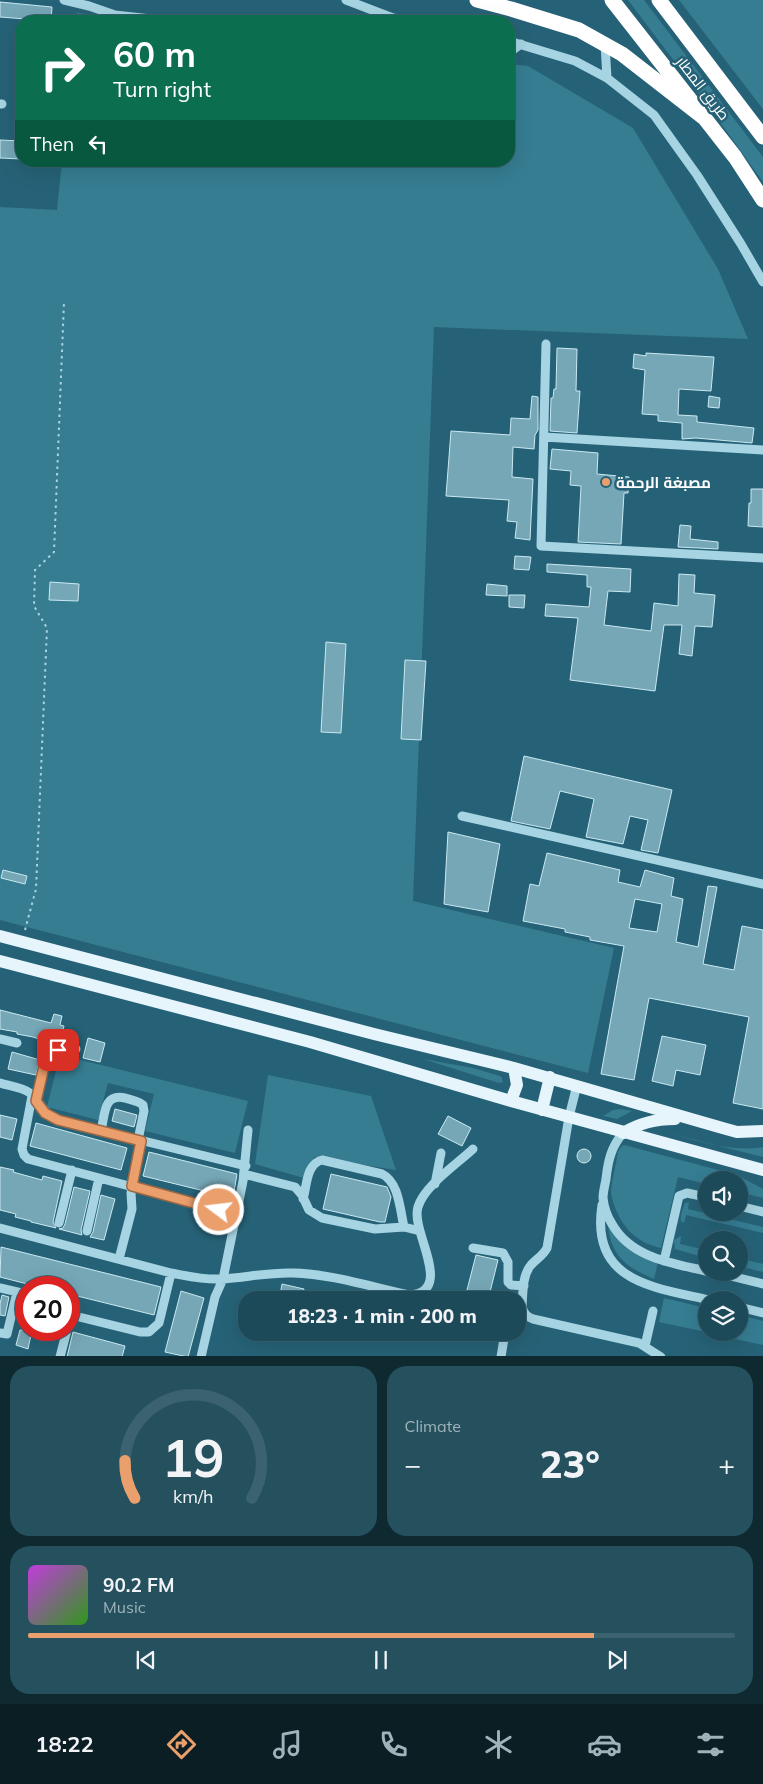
<!DOCTYPE html>
<meta charset="utf-8">
<style>
:root{--surface:#1c4a59;--page:#25515f;--text:#f1f3f6;--muted:#a0b3ba;--line:#3a626f;--accent:#eb9f6c}
body{margin:0;font-family:Mulish,Cairo,sans-serif;background:var(--page);color:var(--text);height:100vh;display:flex;flex-direction:column;font-size:19px;white-space:nowrap}
*{box-sizing:border-box;margin:0}
p{font-size:16px;color:var(--muted)}
.icon{flex:none;width:28px;height:28px;fill:none;stroke:currentColor;stroke-width:2;stroke-linecap:round;stroke-linejoin:round}
.map{position:relative;height:1356px;overflow:hidden}
.side{display:flex;flex-direction:column;gap:10px;padding:10px;background:#0f2931;flex:1}
.side>*{flex:none}
.guide{position:absolute;left:15px;top:15px;width:500px;height:152px;border-radius:20px;box-shadow:0 5px 20px #0002,0 0 0 1px var(--line);background:#0b6e4f;color:#fff;overflow:hidden}
.buttons{position:absolute;left:698px;top:1171px;display:grid;gap:10px}
.buttons a{display:grid;place-items:center;width:50px;height:50px;border-radius:50%;background:var(--surface);box-shadow:0 5px 20px #0002,0 0 0 1px var(--line);font-size:25px}
.speed{position:absolute;left:15px;top:1276px;display:flex;gap:10px;font-size:25px;font-weight:700;text-align:center}
.speed>*{display:grid;place-content:center;width:65px;height:65px;border-radius:50%;background:var(--surface);box-shadow:0 5px 20px #0002,0 0 0 1px var(--line);line-height:1}
.speed .limit{border:8px solid #d22;background:#fff;color:#111}
.pin{position:absolute;display:grid;place-items:center;width:42px;height:42px;color:#fff;margin:-21px;border-radius:10px;box-shadow:0 2px 8px #0006}
.me{position:absolute;width:55px;margin:-28px;rotate:285deg;stroke-linejoin:round;filter:drop-shadow(0 0 4px #0008)}
.turn{display:flex;align-items:center;gap:18px;height:105px;padding:0 15px;font-size:22px}
.turn .icon{width:65px;height:65px;stroke-width:2.5}
.turn b{display:block;font-size:35px;line-height:42px}
.then{display:flex;align-items:center;height:48px;padding:0 15px;background:#0003;gap:10px;font-size:19px}
.big{font-size:38px;font-weight:800;line-height:1.1}
.side .widget{flex:1;display:flex;flex-direction:column;justify-content:center;gap:8px;min-width:0;padding:0 18px;border-radius:20px;background:var(--page)}
.side .dial{align-items:center;gap:0}
.dial svg{height:130px;overflow:visible;fill:none;stroke:var(--line);stroke-width:7;stroke-linecap:round;text-anchor:middle}
.dial text{fill:var(--text);stroke:none}
.song{display:flex;align-items:center;gap:15px}
.cover{width:60px;height:60px;border-radius:8px;background:linear-gradient(135deg,hsl(290 70% 55%),hsl(110 70% 35%))}
.played{height:5px;border-radius:2px;background:linear-gradient(90deg,var(--accent) 80%,var(--line) 80%)}
.keys{display:flex;justify-content:space-around;direction:ltr}
.heat{display:flex;justify-content:space-between;align-items:center;font-size:28px;direction:ltr}
.side .tiles{flex:1;display:grid;gap:10px;grid-template-columns:1fr 1fr}
.widget:last-child{grid-column:span 2}
.trip{position:absolute;left:238px;top:1291px;width:288px;height:50px;border-radius:20px;background:var(--surface);box-shadow:0 5px 20px #0002,0 0 0 1px var(--line);font-weight:800;line-height:50px;text-align:center}
.tab-bar{display:flex;height:80px;justify-content:space-around;align-items:center;background:#0b1e24;color:var(--muted)}
.tab-bar .icon{width:35px;height:35px}
.tab-bar .selected{color:var(--accent)}
.tab-bar b{font-size:22px;color:var(--text)}
.map>svg:first-child{display:block}
.green{fill:#367d92}
.building{fill:#76a7b6;stroke:#c9e9f2;fill-rule:evenodd}
.lines{fill:none;stroke-linecap:round;stroke-linejoin:round}
.path{stroke:#a7d4e2;stroke-width:2;stroke-dasharray:2.5 4;stroke-linecap:butt}
.minor{stroke:#a7d4e2;stroke-width:9}
.major{stroke:#e6f5fc;stroke-width:12}
.highway{stroke:#fff;stroke-width:15}
.route-casing{stroke:#996746;stroke-width:12}
.route{stroke:#eb9f6c;stroke-width:9}
.poi-dot{fill:#eb9f6c;stroke:#266277;stroke-width:2}
.labels{text-anchor:middle;dominant-baseline:central;stroke-width:5;stroke-linejoin:round;paint-order:stroke}
.street-label{font-size:15px;fill:#fff;stroke:#266277}
.poi-label{font-size:15px;font-weight:bold;fill:#fff;stroke:#266277;text-anchor:start}
</style>
<div class="map">
<svg width="763" height="1357" viewBox="0 0 763 1357">
<rect width="100%" height="100%" fill="#266277"/>
<path class="green" d="M628,0H644L763,157V182L715,115Z
M679,0H763V109Z
M77,13L145,21H77Z
M509,64L528,66L633,128L718,269L748,339L434,327L413,901L614,948L588,1073L0,920V207L57,210L62,161H509Z
M60,1055L248,1101L235,1153L145,1131L154,1094L108,1083L98,1120L47,1107Z
M423,1059L473,1068L500,1076L502,1078L503,1082L499,1083Z
M268,1075L371,1096L396,1170L314,1157L307,1179L255,1164Z
M620,1109L632,1111L617,1119L603,1116L613,1110Z
M660,1131C693,1139 730,1153 763,1147V1157Z
M624,1145L737,1175L763,1189V1198L739,1192V1180H706V1184L678,1177L661,1248C639,1243 625,1231 616,1210C614,1204 611,1197 611,1191C612,1178 616,1165 618,1152L621,1147Z
M689,1202L688,1209L763,1227V1233L686,1215L684,1223L681,1221C680,1215 683,1208 685,1203Z
M608,1226C623,1246 634,1253 658,1262L654,1279C627,1267 612,1258 608,1226Z
M681,1236L680,1244L706,1250V1258L675,1249L674,1240Z
M739,1258L763,1264V1272L739,1266Z
M664,1298L706,1308V1332L659,1322Z
M739,1315L763,1321V1345L707,1333L739,1332Z"/>
<path class="building" d="M0,2L52,7L51,21L0,17Z
M0,140L21,141V159L0,158Z
M557,348L577,349L576,391H580L577,433L550,431L551,398H553L554,389H556Z
M646,353L714,357L711,391L679,389L678,415L697,416V422L754,428L752,443L696,438L682,439V423L658,421V415L642,414L645,370L633,368L634,354L646,356Z
M532,396L538,397V430L535,435L534,449L513,447L512,477L533,479L530,540L515,538L517,522L507,521L509,500L446,496L451,431L510,435L511,418L530,419Z
M709,396L720,398L719,408L708,407Z
M552,449L598,453L597,474L629,477L628,493H624L621,544L578,542L581,486L570,485L571,471L550,469Z
M751,489H763V527L748,526L749,503H751Z
M680,525L691,526L690,539L718,542V549L678,547Z
M515,556L531,557L529,570L514,569Z
M547,564L631,569L630,592L608,591L604,625L651,631L654,603L678,606L679,574L695,575L694,593L715,595L712,627L695,626L692,656L679,654L682,625H664L655,691L570,680L578,618L545,616L546,604L589,607L591,587H587V575L547,572Z
M50,582L79,584L78,601L49,600Z
M487,584L507,586V596L486,595Z
M509,595H525L524,608L509,607Z
M326,642L346,644L341,733L321,732Z
M405,660L426,661L421,740L401,739Z
M524,756L672,790L658,853L641,850L648,820L630,816L623,844L586,837L594,799L560,791L550,829L511,821Z
M448,832L500,844L488,912L444,904Z
M547,853L620,870L618,882L640,887L645,870L674,878L671,896L683,899L676,942L698,947L708,886L717,887L703,964L734,970L742,926L763,930V1109L733,1103L749,1017L649,998L634,1080L601,1074L624,946L590,940V937L565,932V929L523,921L530,884L539,886ZM635,899L662,904L657,932L629,928Z
M3,870L27,876L25,884L1,878Z
M0,1010L51,1023L54,1014L62,1016L60,1025L64,1026L60,1043L54,1044L33,1037L17,1034V1032L0,1029Z
M662,1036L706,1045L700,1075L676,1070L673,1086L652,1081Z
M88,1038L105,1043L100,1062L83,1058Z
M12,1052L40,1060L36,1075L8,1069Z
M115,1109L137,1115L134,1127L112,1121Z
M0,1115L17,1119L12,1140L0,1137Z
M448,1116L471,1128L462,1146L438,1134Z
M36,1123L127,1148L121,1170L30,1146Z
M577 1156a7 7 0 1 1 14 0a7 7 0 1 1-14 0Z
M149,1152L237,1174L233,1198L143,1176Z
M0,1167L14,1170L13,1172L42,1180L43,1176L62,1181L53,1222L56,1228L31,1222V1221L15,1217L16,1214L0,1210Z
M331,1174L387,1187L391,1197L385,1222H380L323,1209Z
M74,1187L90,1191L81,1230L82,1235L59,1229L63,1228L65,1224Z
M101,1195L115,1199L104,1240L90,1237L93,1232Z
M1,1247L161,1287L154,1315L69,1294V1288H43L0,1277Z
M476,1255L498,1260L489,1296L467,1290Z
M282,1284L304,1289L301,1299L280,1295Z
M181,1291L204,1298L188,1357L165,1352Z
M2,1295L9,1297L5,1316L0,1315V1304Z
M22,1299L26,1300V1322L17,1320Z
M20,1330H32L28,1349L16,1345Z
M73,1332L125,1346L122,1357H67Z"/>
<g class="lines">
<path class="path" d="M25,930L36,889L47,628L34,606L35,570L54,552L64,302"/>
<path class="minor" d="M64,0L89,6L115,15L169,21
M346,0L393,18L412,21
M509,41L575,61L607,78L654,115L697,175L741,244L763,282
M605,44L607,78
M509,53L521,44
M0,104H2
M546,344L541,546L763,558
M544,437L763,450
M462,816L763,884
M0,1039L17,1043
M0,1083C10,1086 22,1087 30,1093C42,1103 41,1112 58,1120L246,1166
M577,1085L569,1117L547,1248C543,1256 536,1259 531,1265C522,1275 523,1294 522,1307C524,1314 527,1317 533,1319L639,1343L661,1357
M32,1096L22,1149L24,1155L28,1159L219,1210
M36,1101L48,1055L58,1049H76
M101,1131C105,1115 103,1093 125,1098C131,1100 138,1101 143,1105L144,1111L138,1140
M623,1133C611,1147 608,1161 606,1179C605,1185 603,1192 603,1198C604,1208 607,1216 612,1224C631,1258 672,1263 706,1271
M244,1174L295,1187L302,1195L309,1210L322,1218L375,1229L404,1227L420,1231
M435,1184L441,1153
M303,1199C307,1186 306,1164 322,1160L382,1174C399,1182 400,1210 404,1227
M602,1205C590,1282 653,1287 709,1300
M739,1206L763,1212
M59,1223L72,1170
M0,1228L171,1273C188,1276 204,1280 220,1279C245,1278 268,1272 293,1273C332,1274 371,1287 409,1295C456,1292 410,1231 418,1207C424,1186 457,1164 473,1149
M87,1231L99,1178
M473,1248L503,1253L508,1262V1282L511,1285L524,1286
M119,1259L132,1209L131,1193L141,1141
M664,1261L679,1196L687,1193L706,1197
M714,1272L763,1284
M0,1288L26,1294
M69,1303L73,1304L69,1322
M739,1307L763,1313
M71,1315L140,1332H149L159,1323L171,1273
M0,1333L7,1334L17,1292
M645,1346L653,1311
M60,1357L67,1330
M201,1357L215,1297L223,1279L243,1181L248,1130
M501,1357L505,1332"/>
<path class="major" d="M0,936L374,1034L514,1068L726,1129L737,1132L763,1131
M0,961L310,1042L511,1101L763,1170
M511,1101L517,1085L514,1068
M542,1110L550,1077
M623,1133C640,1123 655,1119 675,1119"/>
<path class="highway" d="M477,0L511,9L579,30L622,54L703,117
M612,0L735,157L763,200
M659,0L763,137"/>
</g>
<g class="lines">
<g class="route-casing">
<path id="route" d="M58,1050L50,1052L46,1058L36,1101L45,1113L58,1120L141,1141L132,1186L219,1210"/>
</g>
<use href="#route" class="route"/>
</g>
<circle class="poi-dot" cx="606" cy="482" r="5"/>
<g class="labels">
<g class="street-label">
<text transform="translate(703 88) rotate(52)">طريق المطار</text>
</g>
<g class="poi-label">
<text x="616" y="482">مصبغة الرحمة</text>
</g>
</g>
</svg>
<div class="buttons">
<a><svg class="icon" aria-label="sound" viewBox="0 0 24 24"><path d="M4 9h4l5-4v14l-5-4H4zM17 9q2 3 0 6"/></svg></a>
<a><svg class="icon" aria-label="search" viewBox="0 0 24 24"><circle cx="10" cy="10" r="6"/><path d="M15 15l6 6"/></svg></a>
<a><svg class="icon" aria-label="layers" viewBox="0 0 24 24"><path d="M12 4l9 5-9 5-9-5zM3 14l9 5 9-5"/></svg></a>
</div>
<div class="speed"><div class="limit">20</div></div>
<div class="pin" style="left:58px;top:1050px;background:#d93025"><svg class="icon" aria-label="arrive" viewBox="0 0 24 24"><path d="M6 21V4h12l-3 4 3 4H6"/></svg></div>
<svg class="me" style="left:219px;top:1210px" viewBox="-20 -20 40 40"><circle r="17" fill="#eb9f6c" stroke="#fff" stroke-width="3"/><path d="M0-11L8 9 0 5-8 9z" fill="#fff"/></svg>
<div class="trip">18:23 · 1 min · 200 m</div>
<div class="guide">
<div class="turn"><svg class="icon" aria-label="right" viewBox="0 0 24 24"><path d="M7 20v-9h11M14 6l5 5-5 5"/></svg><div><b>60 m</b>Turn right</div></div>
<div class="then">Then<svg class="icon" aria-label="left" viewBox="0 0 24 24"><path d="M17 20v-9H6M10 6l-5 5 5 5"/></svg></div>
</div>
</div>
<section class="side">
<div class="tiles">
<div class="widget dial"><svg viewBox="0 0 100 80">
<path d="M14 69A42 42 0 1 1 86 69"/>
<path d="M14 69A42 42 0 0 1 8 46" stroke="#eb9f6c"/>
<text x="50" y="56" font-size="32" font-weight="700">19</text>
<text x="50" y="72" font-size="11">km/h</text>
</svg></div>
<div class="widget"><p>Climate</p>
<div class="heat"><a>−</a><b class="big">23°</b><a>+</a></div>
</div>
<div class="widget">
<div class="song"><i class="cover"></i><div><b>90.2 FM</b><p>Music</p></div></div>
<div class="played"></div>
<div class="keys"><svg class="icon" aria-label="previous" viewBox="0 0 24 24"><path d="M18 5L8 12l10 7zM5 5v14"/></svg><svg class="icon" aria-label="pause" viewBox="0 0 24 24"><path d="M8 5v14M16 5v14"/></svg><svg class="icon" aria-label="next" viewBox="0 0 24 24"><path d="M6 5l10 7-10 7zM19 5v14"/></svg></div>
</div>
</div>
</section>
<nav class="tab-bar">
<b>18:22</b>
<svg class="icon selected" aria-label="directions" viewBox="0 0 24 24"><path d="M12 3l9 9-9 9-9-9zM9 14v-3h6M13 9l2 2-2 2"/></svg>
<svg class="icon" aria-label="music" viewBox="0 0 24 24"><path d="M9 18V5l10-2v13"/><circle cx="6" cy="18" r="3"/><circle cx="16" cy="16" r="3"/></svg>
<svg class="icon" aria-label="phone" viewBox="0 0 24 24"><path d="M5 4h4l2 5-3 2q2 4 5 5l2-3 5 2v4C11 20 4 13 5 4z"/></svg>
<svg class="icon" aria-label="climate" viewBox="0 0 24 24"><path d="M12 3v18M4 7l16 10M4 17L20 7"/></svg>
<svg class="icon" aria-label="car" viewBox="0 0 24 24"><path d="M5 17H2v-5l4-1 3-4h7l3 4 3 1v5h-3M9 17h6M6 11h13"/><circle cx="7" cy="17" r="2"/><circle cx="17" cy="17" r="2"/></svg>
<svg class="icon" aria-label="filters" viewBox="0 0 24 24"><path d="M4 7h16M4 17h16"/><circle cx="9" cy="7" r="2"/><circle cx="15" cy="17" r="2"/></svg>
</nav>
